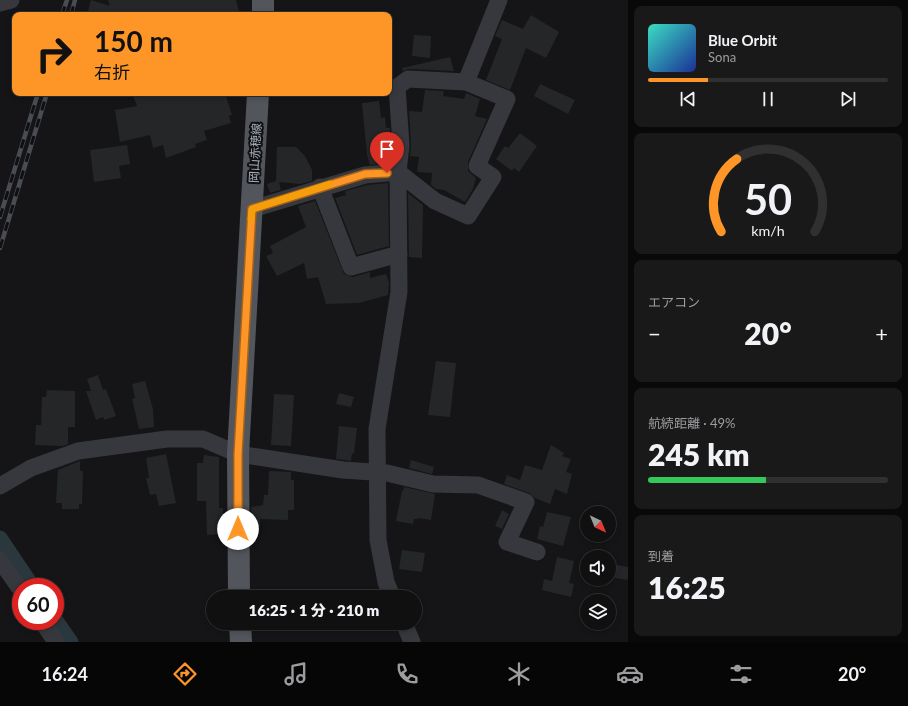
<!DOCTYPE html>
<html lang="ja">
<meta charset="utf-8">
<style>
:root{--surface:#101011;--page:#19191a;--text:#f1f3f6;--muted:#9c9d9f;--line:#303031;--accent:#fd9627}
body{margin:0;font-family:Lato,"Noto Sans JP",sans-serif;background:var(--page);color:var(--text);height:100vh;display:flex;flex-direction:column;font-size:15px;white-space:nowrap}
*{box-sizing:border-box;margin:0}
p{font-size:13px;color:var(--muted)}
.icon{flex:none;width:22px;height:22px;fill:none;stroke:currentColor;stroke-width:2;stroke-linecap:round;stroke-linejoin:round}
.map{position:relative;flex:1;overflow:hidden}
.drawer{display:flex;flex-direction:column;gap:6px;padding:6px;background:#090909;width:280px}
.drawer>*{flex:none}
.guide{position:absolute;left:12px;top:12px;width:380px;height:84px;border-radius:8px;box-shadow:0 2px 6px #0003,0 0 0 1px var(--line);background:#fd9627;color:#111;overflow:hidden}
.needle{width:26px;rotate:137deg}
.tools{position:absolute;left:580px;top:506px;display:grid;gap:8px}
.tools a{display:grid;place-items:center;width:36px;height:36px;border-radius:50%;background:var(--surface);box-shadow:0 2px 6px #0003,0 0 0 1px var(--line);font-size:20px}
.speed{position:absolute;left:12px;top:578px;display:flex;gap:8px;font-size:20px;font-weight:700;text-align:center}
.speed>*{display:grid;place-content:center;width:52px;height:52px;border-radius:50%;background:var(--surface);box-shadow:0 2px 6px #0003,0 0 0 1px var(--line);line-height:1}
.speed .limit{border:6px solid #d22;background:#fff;color:#111}
.pin{position:absolute;display:grid;place-items:center;width:34px;height:34px;color:#fff;margin:-41px -17px;border-radius:50% 50% 50% 0;rotate:-45deg;box-shadow:0 0 4px #0007}
.pin .icon{rotate:45deg}
.me{position:absolute;width:44px;margin:-22px;rotate:0deg;stroke-linejoin:round;filter:drop-shadow(0 0 3px #0008)}
.turn{display:flex;align-items:center;gap:14px;height:84px;padding:0 16px;font-size:18px}
.turn .icon{width:52px;height:52px;stroke-width:2.5}
.turn b{display:block;font-size:28px;line-height:34px}
.big{font-size:30px;font-weight:800;line-height:1.1}
.drawer .tile{flex:1;display:flex;flex-direction:column;justify-content:center;gap:6px;min-width:0;padding:0 14px;border-radius:8px;background:var(--page)}
.drawer .dial{align-items:center;gap:0}
.dial svg{height:104px;overflow:visible;fill:none;stroke:var(--line);stroke-width:7;stroke-linecap:round;text-anchor:middle}
.dial text{fill:var(--text);stroke:none}
.song{display:flex;align-items:center;gap:12px}
.cover{width:48px;height:48px;border-radius:6px;background:linear-gradient(135deg,hsl(170 70% 55%),hsl(230 70% 35%))}
.played{height:4px;border-radius:2px;background:linear-gradient(90deg,var(--accent) 25%,var(--line) 25%)}
.keys{display:flex;justify-content:space-around;direction:ltr}
.heat{display:flex;justify-content:space-between;align-items:center;font-size:22px;direction:ltr}
.charge{height:6px;border-radius:3px;background:linear-gradient(90deg,#34c759 49%,var(--line) 0)}
.trip{position:absolute;left:206px;top:590px;width:216px;height:40px;border-radius:20px;background:var(--surface);box-shadow:0 2px 6px #0003,0 0 0 1px var(--line);font-weight:800;line-height:40px;text-align:center}
.dock{display:flex;height:64px;justify-content:space-around;align-items:center;background:#060607;color:var(--muted)}
.dock .icon{width:28px;height:28px}
.dock .selected{color:var(--accent)}
.dock b{font-size:18px;color:var(--text)}
main{display:flex;flex:1;min-height:0}
.map>svg:first-child{display:block}
.lines{fill:none;stroke-linecap:round;stroke-linejoin:round}
.canal{stroke:#2a373c;stroke-width:15}
.building{fill:#252628}
.minor{stroke:#36383d;stroke-width:17}
.primary{stroke:#52555c;stroke-width:22}
.rail-casing{stroke:#494c52;stroke-width:4.5}
.rail{stroke:#101012;stroke-width:3;stroke-dasharray:9;stroke-linecap:butt}
.route-casing{stroke:#a46219;stroke-width:10}
.route{stroke:#fd9627;stroke-width:7}
.slow{stroke:#f59e0b;stroke-width:7}
.labels{text-anchor:middle;dominant-baseline:central;stroke-width:4;stroke-linejoin:round;paint-order:stroke}
.street-label{font-size:12px;fill:#a6aeb8;stroke:#101012}
</style>
<main>
<div class="map">
<svg width="628" height="642" viewBox="0 0 628 642">
<rect width="100%" height="100%" fill="#151517"/>
<g class="lines">
<path class="canal" d="M0,538L33,587
M55,619L71,642"/>
</g>
<path class="building" d="M91,0L110,6L108,0H236L240,15H87Z
M531,15L559,32L546,58L526,48L510,90L486,80L502,39L495,36L502,20L523,29Z
M414,35L431,36L430,58L412,56Z
M450,57L454,71L409,69L403,71L402,68Z
M540,84L575,100L568,114L534,96Z
M425,90L444,91L443,96L464,99L466,93L480,99L475,116L487,119L468,162V171L476,178L473,189L465,202L444,190L436,189L431,185L432,173L417,172L419,157L410,156L411,144L409,111L422,112Z
M132,93H225L232,115L229,116L231,123L204,131L207,140L195,144L196,147L166,158L163,145L153,148L150,135L120,142L115,110L137,106Z
M379,101L381,118L385,117L386,128H390L391,145L389,163L370,165L367,155L362,103Z
M520,133L537,146L519,172L514,168L512,171L496,159L505,146L508,148Z
M127,145L130,164L119,166L121,178L94,182L90,150Z
M277,147H296L305,156L312,170V181L300,184L279,182L281,190L270,193L267,184L276,181Z
M388,183L389,246L357,255L335,198L346,195L345,191L367,185Z
M408,193L423,205L422,258L409,257Z
M315,201L344,274L353,277L370,272V278L386,274L389,283L388,295L359,303L326,304L318,277L307,279L304,263L277,276L266,256L273,253L270,246L306,227L298,206Z
M436,361L456,363L450,417L428,415Z
M98,375L103,390L106,389L116,416L104,420L103,417L96,420L86,391H91L87,379Z
M145,381L153,409L154,427L139,429L132,399L135,398L132,384Z
M47,390L75,391V427H68V444L63,446L35,445L36,425H41L42,397H46Z
M339,393L354,397L351,407L336,404Z
M274,394L294,395L291,446L271,445Z
M339,426L357,428L354,454L352,453L351,461L336,459Z
M551,445L564,453L562,456L571,459L566,472L572,474L567,494L555,489L550,504L535,498L529,493L504,484L507,475L520,480L525,465L542,470Z
M166,454L176,503L159,506L156,494L150,495L146,478H149L146,458Z
M204,455L219,457V508H223V534L207,535L206,501H197V463H203Z
M411,460L434,467L432,474L409,468Z
M80,461V471H83L82,504H79V509H62V503H56L58,470Z
M269,471L291,472V480H294V510H288V520L260,519V527H251V507L263,505L264,495H268Z
M404,487L435,494L431,520L418,518V519H414L413,524L396,521L402,491H403Z
M502,510L509,514L502,529L495,526Z
M547,512L571,517L563,546L537,539L540,526L543,527Z
M402,550L425,553L422,572L399,569Z
M557,557L574,561L569,583L574,584L571,597L542,590L544,579L552,581Z
M611,564L628,567V580L609,577Z"/>
<g class="lines">
<path class="minor" d="M0,3L11,0
M466,82L499,0
M320,187L351,267L399,254
M252,209L365,175L398,172L435,201L468,216L493,177L477,166L507,99L466,82L408,79L397,87L401,145L398,172L399,292L377,429L378,540L386,582L392,597
M0,486L31,468L78,451L167,439H203L238,454L343,470L387,473L433,484L478,485L526,502L507,542L537,552
M0,560L21,590
M42,621L56,642
M404,623L412,642"/>
<path class="primary" d="M263,15V0
M239,597L238,454L258,93
M240,623L241,642"/>
<g class="rail-casing">
<path id="rail" d="M62,15L67,0
M71,15L75,0
M0,217L38,93
M0,248L47,93"/>
</g>
<use href="#rail" class="rail"/>
</g>
<g class="lines">
<g class="route-casing">
<path id="route" d="M238,529V454L252,209L365,174L387,173"/>
</g>
<use href="#route" class="route"/>
<path class="slow" d="M251,219L252,209L330,184"/>
</g>
<g class="labels">
<g class="street-label">
<text transform="translate(255 153) rotate(-87)">岡山赤穂線</text>
</g>
</g>
</svg>
<div class="tools">
<a><svg class="needle" viewBox="-14 -14 28 28"><path d="M0-13l5 13h-10z" fill="#e53935"/><path d="M0 13l5-13h-10z" fill="#9c9d9f"/></svg></a>
<a><svg class="icon" aria-label="sound" viewBox="0 0 24 24"><path d="M4 9h4l5-4v14l-5-4H4zM17 9q2 3 0 6"/></svg></a>
<a><svg class="icon" aria-label="layers" viewBox="0 0 24 24"><path d="M12 4l9 5-9 5-9-5zM3 14l9 5 9-5"/></svg></a>
</div>
<div class="speed"><div class="limit">60</div></div>
<div class="pin" style="left:387px;top:173px;background:#d93025"><svg class="icon" aria-label="arrive" viewBox="0 0 24 24"><path d="M6 21V4h12l-3 4 3 4H6"/></svg></div>
<svg class="me" style="left:238px;top:529px" viewBox="-20 -20 40 40"><circle r="19" fill="#fff"/><path d="M0-13L10 11 0 6-10 11z" fill="#fd9627"/></svg>
<div class="trip">16:25 · 1 分 · 210 m</div>
<div class="guide">
<div class="turn"><svg class="icon" aria-label="right" viewBox="0 0 24 24"><path d="M7 20v-9h11M14 6l5 5-5 5"/></svg><div><b>150 m</b>右折</div></div>
</div>
</div>
<section class="drawer">
<div class="tile">
<div class="song"><i class="cover"></i><div><b>Blue Orbit</b><p>Sona</p></div></div>
<div class="played"></div>
<div class="keys"><svg class="icon" aria-label="previous" viewBox="0 0 24 24"><path d="M18 5L8 12l10 7zM5 5v14"/></svg><svg class="icon" aria-label="pause" viewBox="0 0 24 24"><path d="M8 5v14M16 5v14"/></svg><svg class="icon" aria-label="next" viewBox="0 0 24 24"><path d="M6 5l10 7-10 7zM19 5v14"/></svg></div>
</div>
<div class="tile dial"><svg viewBox="0 0 100 80">
<path d="M14 69A42 42 0 1 1 86 69"/>
<path d="M14 69A42 42 0 0 1 26 13" stroke="#fd9627"/>
<text x="50" y="56" font-size="32" font-weight="700">50</text>
<text x="50" y="72" font-size="11">km/h</text>
</svg></div>
<div class="tile"><p>エアコン</p>
<div class="heat"><a>−</a><b class="big">20°</b><a>+</a></div>
</div>
<div class="tile"><p>航続距離 · 49%</p><b class="big">245 km</b><div class="charge"></div></div>
<div class="tile"><p>到着</p><b class="big">16:25</b></div>
</section>
</main>
<nav class="dock">
<b>16:24</b>
<svg class="icon selected" aria-label="directions" viewBox="0 0 24 24"><path d="M12 3l9 9-9 9-9-9zM9 14v-3h6M13 9l2 2-2 2"/></svg>
<svg class="icon" aria-label="music" viewBox="0 0 24 24"><path d="M9 18V5l10-2v13"/><circle cx="6" cy="18" r="3"/><circle cx="16" cy="16" r="3"/></svg>
<svg class="icon" aria-label="phone" viewBox="0 0 24 24"><path d="M5 4h4l2 5-3 2q2 4 5 5l2-3 5 2v4C11 20 4 13 5 4z"/></svg>
<svg class="icon" aria-label="climate" viewBox="0 0 24 24"><path d="M12 3v18M4 7l16 10M4 17L20 7"/></svg>
<svg class="icon" aria-label="car" viewBox="0 0 24 24"><path d="M5 17H2v-5l4-1 3-4h7l3 4 3 1v5h-3M9 17h6M6 11h13"/><circle cx="7" cy="17" r="2"/><circle cx="17" cy="17" r="2"/></svg>
<svg class="icon" aria-label="filters" viewBox="0 0 24 24"><path d="M4 7h16M4 17h16"/><circle cx="9" cy="7" r="2"/><circle cx="15" cy="17" r="2"/></svg>
<b>20°</b>
</nav>
